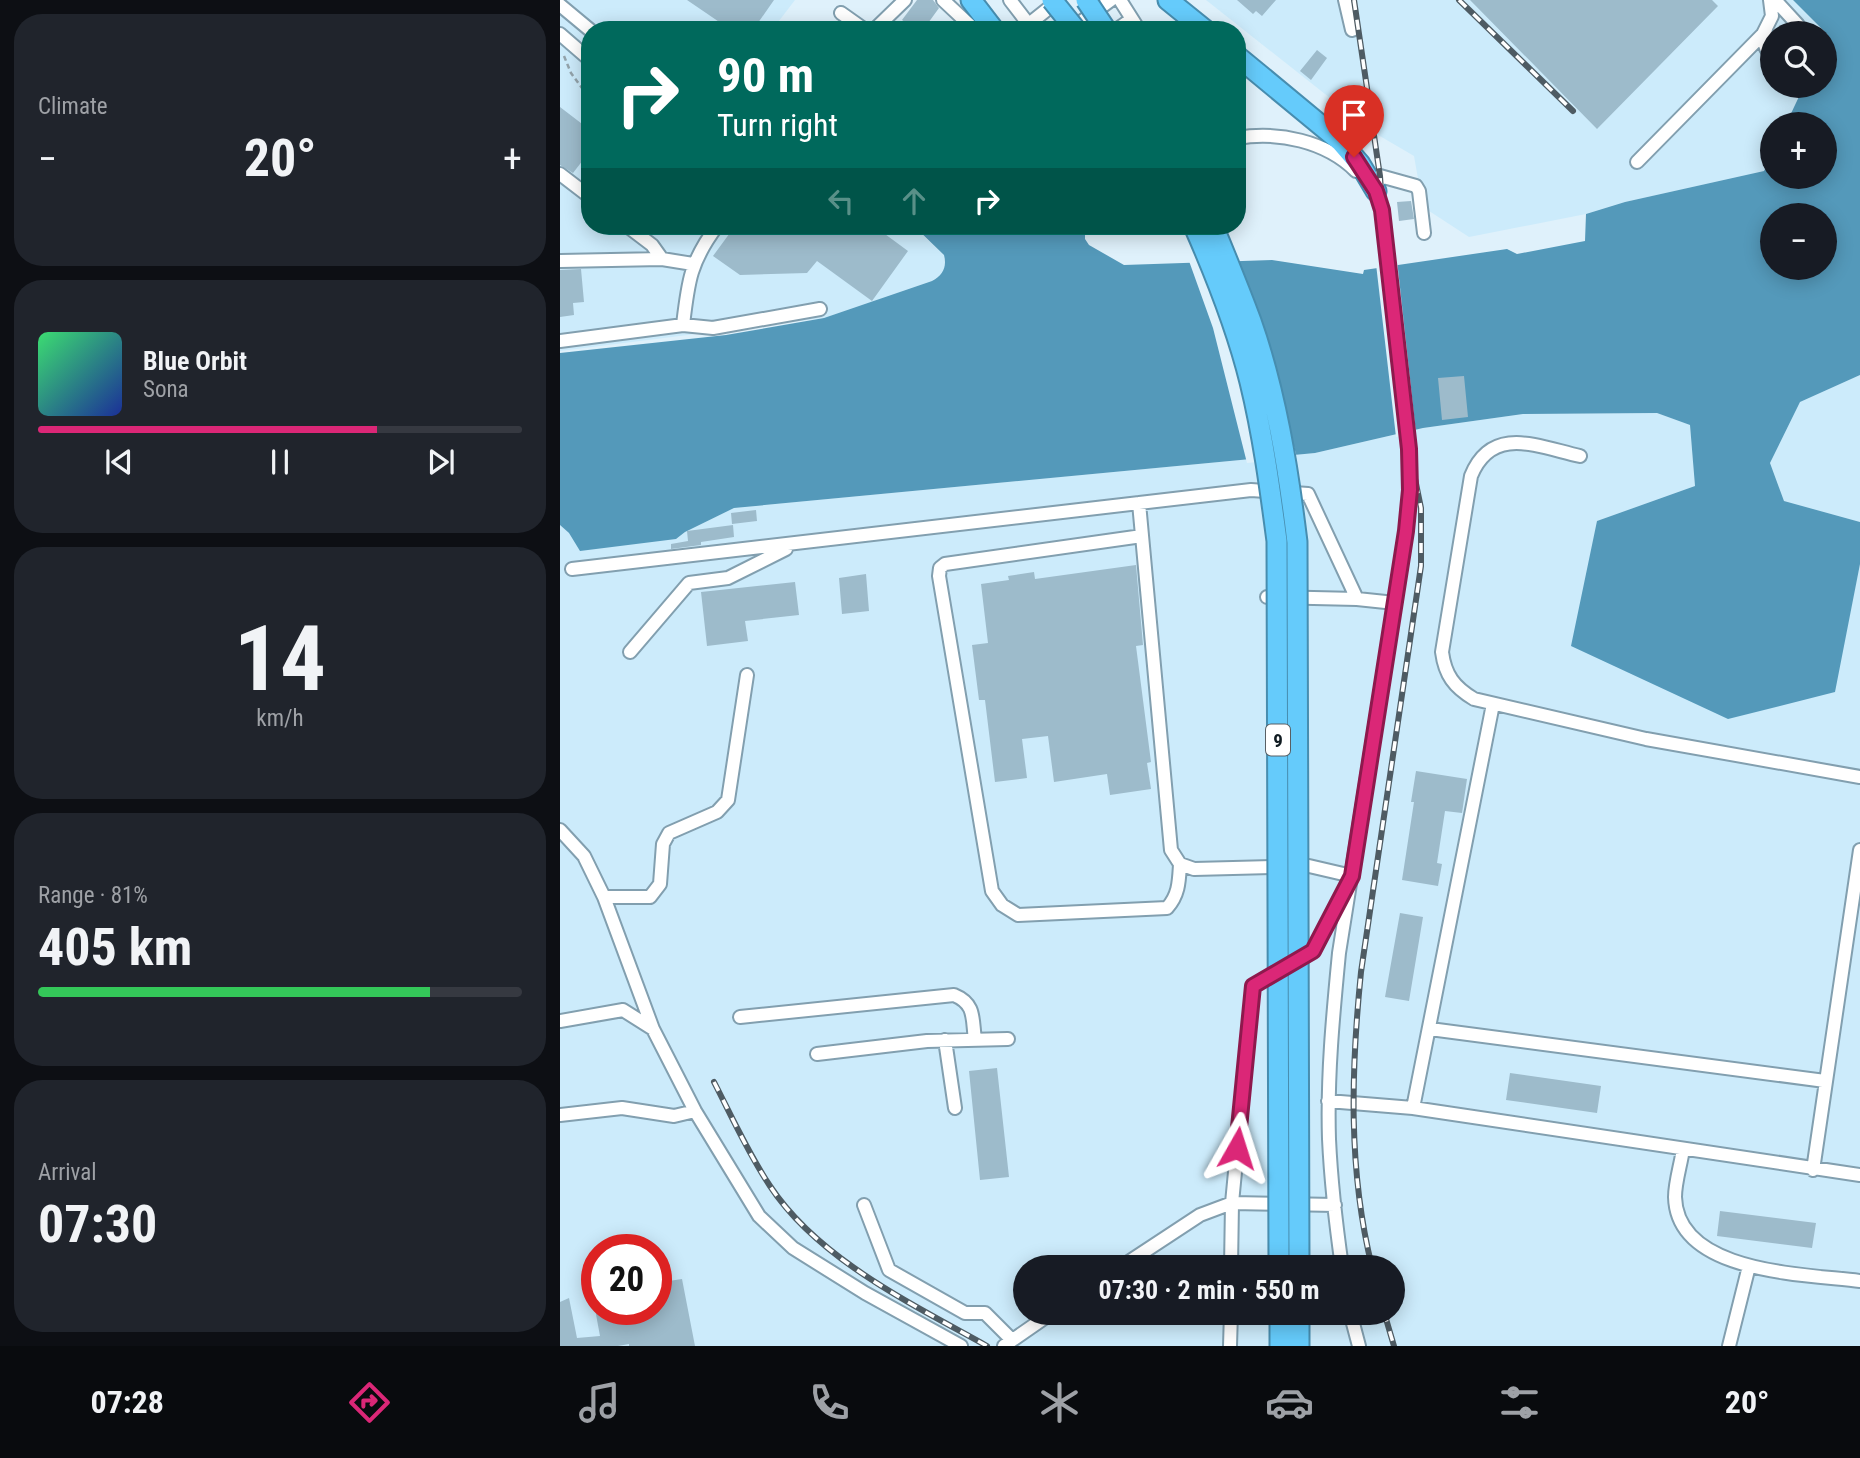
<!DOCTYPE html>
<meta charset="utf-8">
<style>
:root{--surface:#171b24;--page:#20242c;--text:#f1f3f6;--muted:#9ea1a6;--line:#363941;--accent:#db2777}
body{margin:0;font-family:"Roboto Condensed",sans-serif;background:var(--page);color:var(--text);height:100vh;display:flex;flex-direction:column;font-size:26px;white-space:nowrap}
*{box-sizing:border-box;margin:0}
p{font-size:23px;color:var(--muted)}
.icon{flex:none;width:38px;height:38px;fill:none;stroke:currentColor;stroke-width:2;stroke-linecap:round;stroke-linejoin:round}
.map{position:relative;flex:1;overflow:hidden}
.side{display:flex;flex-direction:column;gap:14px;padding:14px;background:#0d0f14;width:560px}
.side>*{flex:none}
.guide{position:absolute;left:21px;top:21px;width:665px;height:214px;border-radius:28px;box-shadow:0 4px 18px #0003;background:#00695c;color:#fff;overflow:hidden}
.controls{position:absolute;left:1200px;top:21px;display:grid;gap:14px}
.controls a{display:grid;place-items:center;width:77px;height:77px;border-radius:50%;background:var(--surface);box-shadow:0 4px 18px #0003;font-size:35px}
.speed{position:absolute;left:21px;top:1234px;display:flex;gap:14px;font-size:35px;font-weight:700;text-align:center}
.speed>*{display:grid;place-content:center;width:91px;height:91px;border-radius:50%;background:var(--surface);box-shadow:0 4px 18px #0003;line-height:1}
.speed .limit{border:10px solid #d22;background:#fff;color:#111}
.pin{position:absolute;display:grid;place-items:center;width:60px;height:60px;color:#fff;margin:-72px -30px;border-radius:50% 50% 50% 0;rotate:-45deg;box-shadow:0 0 7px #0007}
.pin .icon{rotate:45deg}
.me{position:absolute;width:77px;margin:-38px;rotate:6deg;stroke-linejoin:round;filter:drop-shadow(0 0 5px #0008)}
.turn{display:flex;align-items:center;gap:24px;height:147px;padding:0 21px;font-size:32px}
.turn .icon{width:91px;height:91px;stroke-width:2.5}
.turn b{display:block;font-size:49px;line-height:60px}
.lanes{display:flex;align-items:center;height:66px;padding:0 21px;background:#0003;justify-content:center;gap:35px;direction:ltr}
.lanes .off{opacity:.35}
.big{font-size:52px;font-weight:700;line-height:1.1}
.side .tile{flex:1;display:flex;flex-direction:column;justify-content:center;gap:10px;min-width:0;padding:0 24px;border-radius:28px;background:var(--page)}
.side .dial{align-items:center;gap:0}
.dial b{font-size:91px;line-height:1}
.song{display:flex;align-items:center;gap:21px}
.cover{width:84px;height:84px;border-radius:10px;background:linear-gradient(135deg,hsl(140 70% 55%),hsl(230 70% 35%))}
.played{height:7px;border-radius:4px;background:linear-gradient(90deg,var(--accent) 70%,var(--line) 70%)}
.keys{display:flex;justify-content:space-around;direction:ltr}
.heat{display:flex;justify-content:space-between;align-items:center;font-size:38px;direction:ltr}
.charge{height:10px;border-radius:5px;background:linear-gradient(90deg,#34c759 81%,var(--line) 0)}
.trip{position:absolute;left:453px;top:1255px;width:392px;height:70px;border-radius:35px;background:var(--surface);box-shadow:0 4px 18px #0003;font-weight:700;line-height:70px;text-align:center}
.menu{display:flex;height:112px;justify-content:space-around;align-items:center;background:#090b0e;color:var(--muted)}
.menu .icon{width:49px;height:49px}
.menu .active{color:var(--accent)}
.menu b{font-size:32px;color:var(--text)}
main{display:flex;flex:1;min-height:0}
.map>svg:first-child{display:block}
.built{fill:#ccebfb;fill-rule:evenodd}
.water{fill:#5499ba;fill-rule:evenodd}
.pier{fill:#dff1fb}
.building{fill:#9dbbcb}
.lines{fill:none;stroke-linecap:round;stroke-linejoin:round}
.minor-casing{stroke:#829faf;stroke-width:16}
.highway-casing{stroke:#478daf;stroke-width:23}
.path{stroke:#93a3ab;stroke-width:2.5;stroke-dasharray:5 3.5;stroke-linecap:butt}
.minor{stroke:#fff;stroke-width:12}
.highway{stroke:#65cbfb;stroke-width:19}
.rail-casing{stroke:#4e5b63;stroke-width:6}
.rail{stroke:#fff;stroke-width:3.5;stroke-dasharray:10;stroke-linecap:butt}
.highway-bridge-casing{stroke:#478daf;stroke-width:23;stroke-linecap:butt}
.highway-bridge{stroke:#65cbfb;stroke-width:19}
.route-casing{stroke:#8e194d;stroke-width:18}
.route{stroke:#db2777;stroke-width:12}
.labels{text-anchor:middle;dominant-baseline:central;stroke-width:5;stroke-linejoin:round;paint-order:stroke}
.shield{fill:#fff;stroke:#585f64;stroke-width:2}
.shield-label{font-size:19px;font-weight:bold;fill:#101b21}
</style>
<main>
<section class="side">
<div class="tile"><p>Climate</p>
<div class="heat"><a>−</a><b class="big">20°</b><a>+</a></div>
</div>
<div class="tile">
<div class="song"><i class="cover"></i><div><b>Blue Orbit</b><p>Sona</p></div></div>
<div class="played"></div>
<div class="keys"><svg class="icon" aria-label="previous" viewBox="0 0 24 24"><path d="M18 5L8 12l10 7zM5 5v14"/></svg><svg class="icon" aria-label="pause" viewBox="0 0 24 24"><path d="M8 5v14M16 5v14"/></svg><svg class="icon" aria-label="next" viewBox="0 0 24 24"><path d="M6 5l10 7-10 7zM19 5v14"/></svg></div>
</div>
<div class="tile dial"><b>14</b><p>km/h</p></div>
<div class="tile"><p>Range · 81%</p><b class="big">405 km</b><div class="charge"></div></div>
<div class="tile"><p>Arrival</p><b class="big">07:30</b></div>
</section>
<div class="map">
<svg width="1300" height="1346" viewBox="0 0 1300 1346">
<rect width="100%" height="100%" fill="#dff1fb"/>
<path class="built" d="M0,0H235L212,30H30V226H353L384,255L385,268L382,274L372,281L264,318L0,351Z
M646,0H1233L1269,35L1265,42V33H1213V86H1244L1226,124H1213V153L1204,171L1065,202L1026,214L909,237L863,207L854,156L813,132Z
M1300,375V522L1224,501L1210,463L1240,402Z
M1097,413L1130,425L1135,486L1037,521L1274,692L1300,564V1346H0V525L9,533L116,539L125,532L174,508L755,453L863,428L963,414ZM37,1250H96V1309H37ZM466,1267H833V1312H466Z"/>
<path class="water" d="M1233,0H1300V375L1240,402L1210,463L1224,501L1300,522V564L1275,692L1168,719L1011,646L1037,521L1135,486L1130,425L1097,413L963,414L863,428L755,453L174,508L125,532L116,539L20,551L9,533L0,525V353L166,335L264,318L372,281C383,275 387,267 384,255L354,226H521L525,228V239L529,245L564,265L712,260L803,274L804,270L947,249L957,254L1025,241L1026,214L1065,202L1204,171L1213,153V177H1265V124H1226L1244,86H1265V42L1268,35ZM1213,215H1265V268H1213Z"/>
<path class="pier" d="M676,259L701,318L737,458L687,463L653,328L629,261Z
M837,260L856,433L836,437L816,264Z"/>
<path class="building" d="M127,0H214L193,30H171Z
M357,0H373L379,8L363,30H356L342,20Z
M677,0H716L702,16L696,11L693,14Z
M910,0H1152L1158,6L1037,129Z
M757,50L767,58L751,80L740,71Z
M0,107L30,130V151L13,173L0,165Z
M851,201L854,219L839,221L837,202Z
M175,226H314L348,251L312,301L257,261L247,273L180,275L153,256Z
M21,269L24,302L13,303L14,315L0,317V270Z
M904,376L908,417L882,420L878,378Z
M196,510L197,521L172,524L171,513Z
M173,525L174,537L141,542V545L111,549V544L128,541L127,531Z
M576,565L583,645L576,646L591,762L587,763L591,789L550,795L547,774L494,782L488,736L462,739L467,778L435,782L425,700H419L412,645L428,643L421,584L449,580L448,576L474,572L475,579Z
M306,574L309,611L282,614L279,578Z
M235,582L239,615L185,621L188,641L147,646L141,592Z
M856,771L907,779L902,813L885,811L877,863L882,864L878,886L842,880L854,802H851Z
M840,913L863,917L849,1001L825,997Z
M437,1068L449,1177L420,1180L409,1071Z
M950,1073L1041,1086L1037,1113L946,1100Z
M1160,1211L1256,1223L1252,1248L1157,1236Z
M122,1279L135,1346H69V1344L58,1346H0V1302L9,1298L17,1338L40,1336L35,1309H96V1283Z"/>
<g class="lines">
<g class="minor-casing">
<path id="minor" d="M383,0L415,30
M450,0L473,30
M560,0L579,30
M785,0L792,30
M1215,0L1238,25
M0,5L30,30
M281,13L305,30
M469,24L499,0
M1206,29C1202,40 1204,49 1213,57
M314,30L345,0
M510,30L551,0
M556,30L572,19
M0,34L30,60
M677,138C718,131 766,141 796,171
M1077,162L1203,34L1212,16L1210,0
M0,174L30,197
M816,191L820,176L856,186L859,191L864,233
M67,226L92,245L102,259
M0,261L102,259L133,264
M123,325C128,282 130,262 157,226
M0,341L123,325L153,328L260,309
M1020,456C979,447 932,424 911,476L882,652C885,675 894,687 914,699L1086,739L1300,777
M579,503L611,850L620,864L634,869L749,866L792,876L753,951L693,986L672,1203L671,1267
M582,536L385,564L380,568L379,576L432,891L442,905L458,915L607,908C619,895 619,881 620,864
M12,569L691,490L748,494L797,599L835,603
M707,597L797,599
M70,652L129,583L168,578L226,549
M0,830L24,856L44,897L93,1029L135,1111L199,1216L233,1248L305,1293L401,1346
M44,897H90L100,884L103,844L109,833L157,812L168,800L187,675
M180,1017L394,995C416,1004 412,1019 415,1040
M0,1021L63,1010L93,1029
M870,1029L1265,1081
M385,1040L395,1108
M257,1054L367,1041L448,1039
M768,1101L853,1108L1300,1175
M853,1108L933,704
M0,1115L62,1108L114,1116L135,1111
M1123,1149C1121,1164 1115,1182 1115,1197C1117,1274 1246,1274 1300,1281
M1253,1170L1300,850
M304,1205L329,1270L405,1313H425L452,1340
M561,1267L640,1215L672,1203L775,1205
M782,1267C776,1225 771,1182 769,1139C767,1077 773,1015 779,953L846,531L850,490L849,449L822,210L816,191L811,186
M790,1312L799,1346
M444,1346L493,1312
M670,1346L671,1312
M1169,1346L1189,1266"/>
</g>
<g class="highway-casing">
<path id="highway" d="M411,0L434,30
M608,0L645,30
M677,56L781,142L800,164L816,191
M720,1312V1346
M739,1312V1346"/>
</g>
<path class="path" d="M4,56L11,73L30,99"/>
<use href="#minor" class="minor"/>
<use href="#highway" class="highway"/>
<g class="rail-casing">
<path id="rail" d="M794,0L820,176L824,234
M899,0L1013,111
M154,1082C172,1117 188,1153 210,1186C258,1259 352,1304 427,1346
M812,1267C788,1170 791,1071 801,972L861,566V508L849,449
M824,1312L834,1346"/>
</g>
<use href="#rail" class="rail"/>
<g class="highway-bridge-casing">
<path id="highway-bridge" d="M492,0L516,30
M526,0L546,30
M634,226C656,276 677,329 690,382C703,435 710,488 717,541L719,1267
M653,226C666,257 679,289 691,321C716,392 728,468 737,542L739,1267"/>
</g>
<use href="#highway-bridge" class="highway-bridge"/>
</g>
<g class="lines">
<g class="route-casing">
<path id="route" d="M677,1148L693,986L753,951L792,876L846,531L850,490L849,449L822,210L816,191L794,157"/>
</g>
<use href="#route" class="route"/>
</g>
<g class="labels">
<rect class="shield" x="706" y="724.5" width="24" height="31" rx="5"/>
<g class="shield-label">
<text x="718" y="740">9</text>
</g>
</g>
</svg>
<div class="controls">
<a><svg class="icon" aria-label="search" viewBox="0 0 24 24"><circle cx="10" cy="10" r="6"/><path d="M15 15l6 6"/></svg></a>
<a>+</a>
<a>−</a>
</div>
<div class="speed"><div class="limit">20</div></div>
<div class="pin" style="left:794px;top:157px;background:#d93025"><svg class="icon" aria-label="arrive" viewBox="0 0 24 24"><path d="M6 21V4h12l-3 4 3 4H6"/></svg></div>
<svg class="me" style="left:677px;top:1148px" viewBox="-20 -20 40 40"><path d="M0-17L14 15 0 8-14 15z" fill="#db2777" stroke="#fff" stroke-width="4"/></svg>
<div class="trip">07:30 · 2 min · 550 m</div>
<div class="guide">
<div class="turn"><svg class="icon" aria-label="right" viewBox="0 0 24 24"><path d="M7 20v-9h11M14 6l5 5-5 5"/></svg><div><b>90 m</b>Turn right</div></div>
<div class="lanes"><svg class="icon off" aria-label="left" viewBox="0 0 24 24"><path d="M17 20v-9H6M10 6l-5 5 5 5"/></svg><svg class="icon off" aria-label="ahead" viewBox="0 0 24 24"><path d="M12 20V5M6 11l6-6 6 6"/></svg><svg class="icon" aria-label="right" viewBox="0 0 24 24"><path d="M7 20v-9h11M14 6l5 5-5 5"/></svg></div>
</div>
</div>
</main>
<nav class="menu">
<b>07:28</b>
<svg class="icon active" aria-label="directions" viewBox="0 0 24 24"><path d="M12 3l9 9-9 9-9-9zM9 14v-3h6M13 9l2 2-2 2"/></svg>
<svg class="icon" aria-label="music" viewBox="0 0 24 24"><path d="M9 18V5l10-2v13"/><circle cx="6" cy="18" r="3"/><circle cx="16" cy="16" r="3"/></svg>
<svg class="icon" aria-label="phone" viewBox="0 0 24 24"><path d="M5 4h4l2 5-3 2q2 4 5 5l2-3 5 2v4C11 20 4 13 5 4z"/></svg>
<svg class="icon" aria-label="climate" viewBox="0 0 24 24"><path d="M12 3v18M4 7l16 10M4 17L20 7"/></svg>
<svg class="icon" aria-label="car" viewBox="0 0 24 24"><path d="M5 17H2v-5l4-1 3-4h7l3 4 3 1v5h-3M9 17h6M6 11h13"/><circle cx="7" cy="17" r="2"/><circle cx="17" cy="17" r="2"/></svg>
<svg class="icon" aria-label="filters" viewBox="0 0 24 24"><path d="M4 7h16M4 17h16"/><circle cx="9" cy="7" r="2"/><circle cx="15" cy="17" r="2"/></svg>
<b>20°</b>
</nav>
